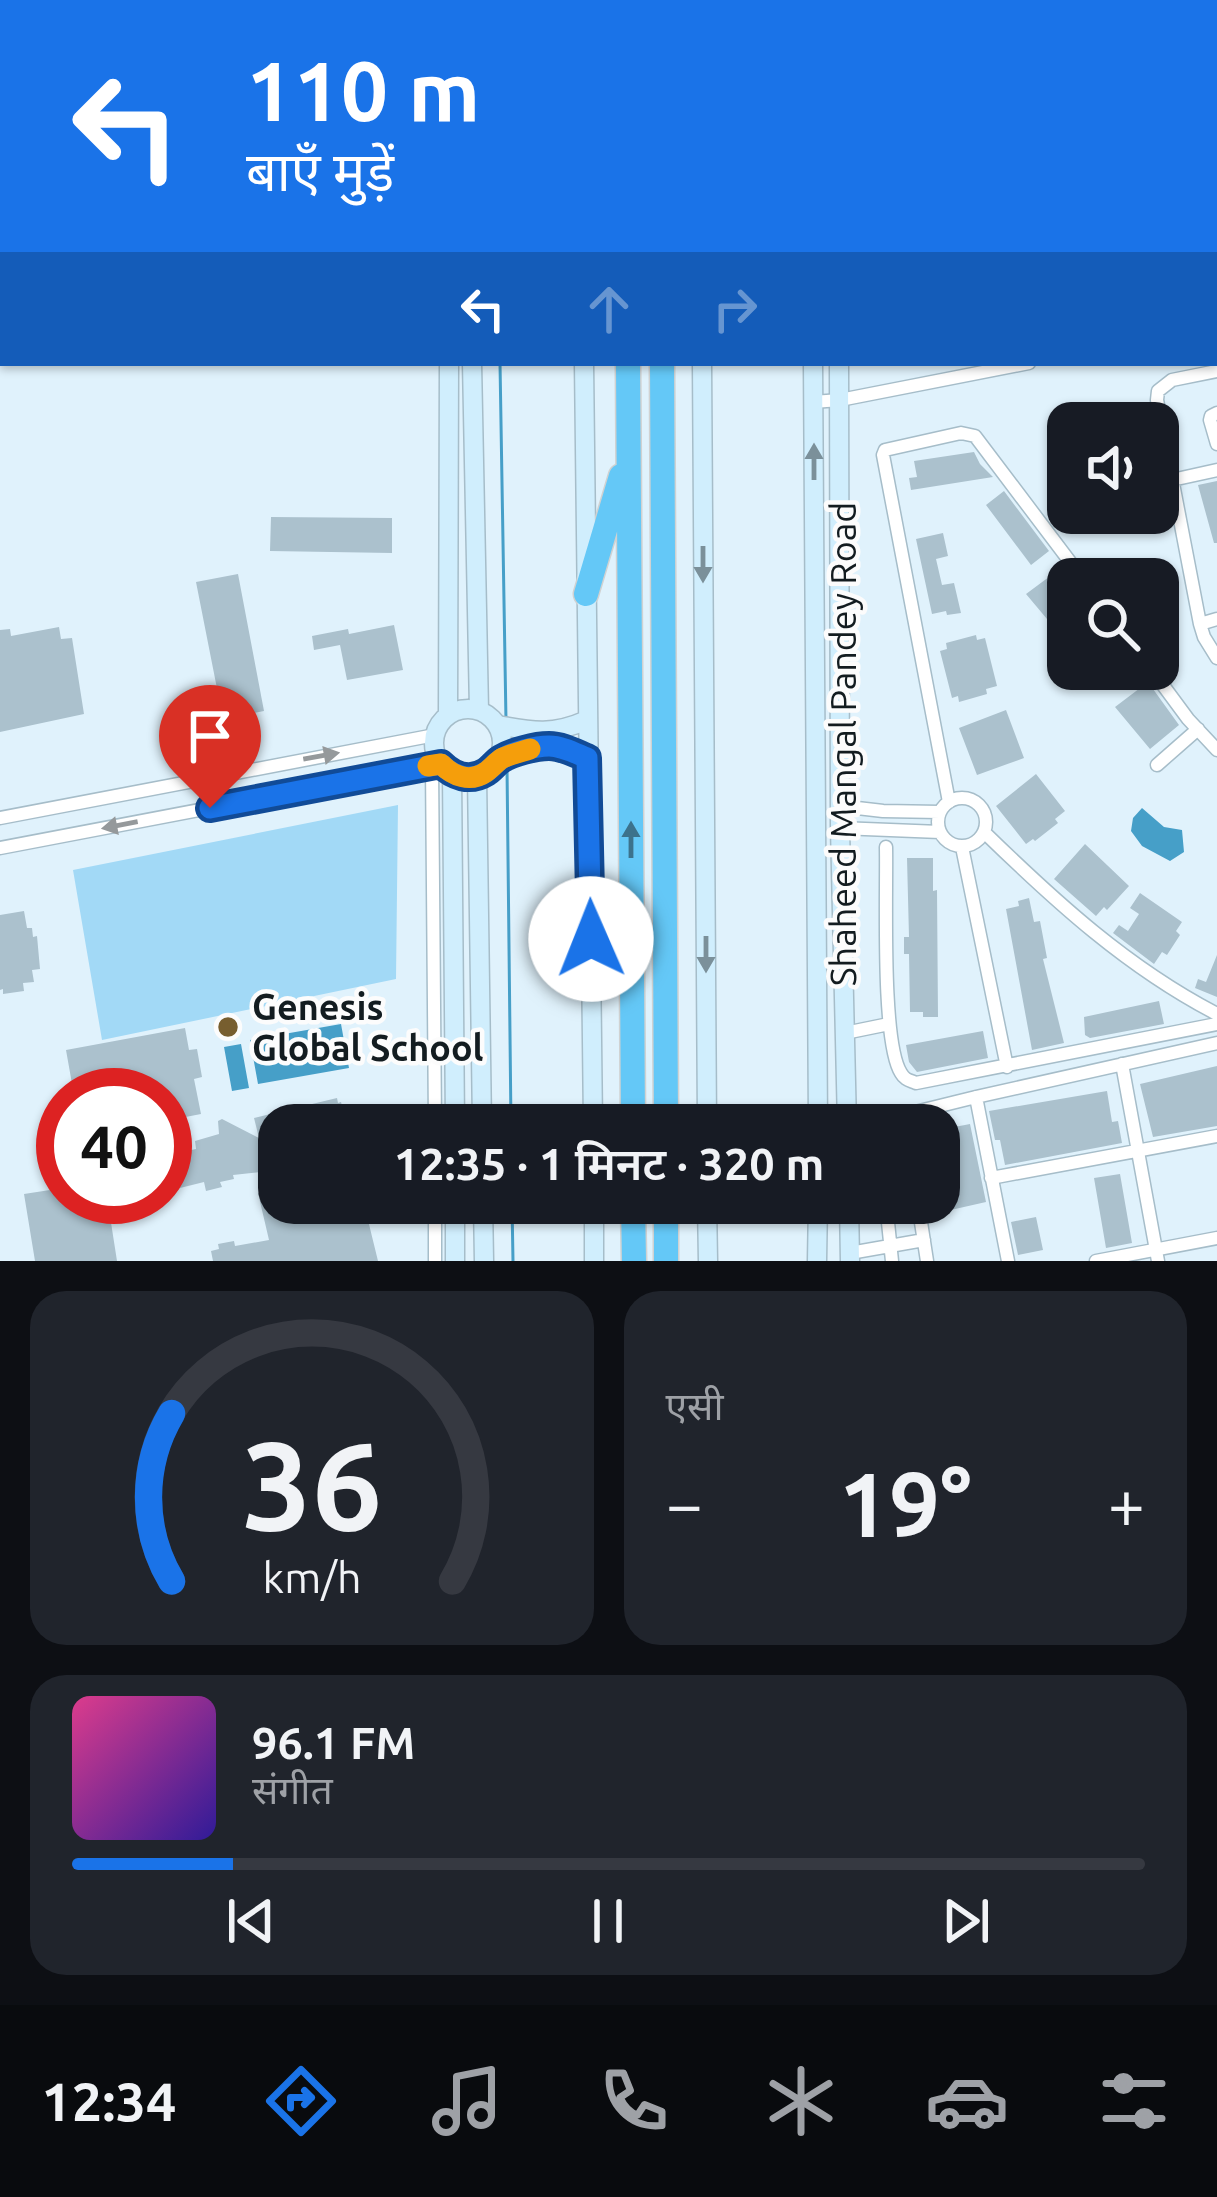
<!DOCTYPE html>
<html lang="hi">
<meta charset="utf-8">
<style>
:root{--surface:#171b24;--page:#20242c;--text:#f1f3f6;--muted:#9ea1a6;--line:#363941;--accent:#1a73e8}
body{margin:0;font-family:Ubuntu,"Noto Sans Devanagari",sans-serif;background:var(--page);color:var(--text);height:100vh;display:flex;flex-direction:column;font-size:45px;white-space:nowrap}
*{box-sizing:border-box;margin:0}
p{font-size:39px;color:var(--muted)}
.icon{flex:none;width:66px;height:66px;fill:none;stroke:currentColor;stroke-width:2;stroke-linecap:round;stroke-linejoin:round}
.map{position:relative;height:1261px;overflow:hidden}
.drawer{display:flex;flex-direction:column;gap:30px;padding:30px;background:#0d0f14;flex:1}
.drawer>*{flex:none}
.banner{position:absolute;left:0px;top:0px;width:1218px;height:366px;box-shadow:0 3px 9px #0004;background:#1a73e8;color:#fff;overflow:hidden}
.tools{position:absolute;left:1047px;top:402px;display:grid;gap:24px}
.tools a{display:grid;place-items:center;width:132px;height:132px;border-radius:24px;background:var(--surface);box-shadow:0 3px 9px #0004;font-size:60px}
.speed{position:absolute;left:36px;top:1068px;display:flex;gap:24px;font-size:60px;font-weight:700;text-align:center}
.speed>*{display:grid;place-content:center;width:156px;height:156px;border-radius:50%;background:var(--surface);box-shadow:0 3px 9px #0004;line-height:1}
.speed .limit{border:18px solid #d22;background:#fff;color:#111}
.pin{position:absolute;display:grid;place-items:center;width:102px;height:102px;color:#fff;margin:-123px -51px;border-radius:50% 50% 50% 0;rotate:-45deg;box-shadow:0 0 12px #0007}
.pin .icon{rotate:45deg}
.me{position:absolute;width:132px;margin:-66px;rotate:359deg;stroke-linejoin:round;filter:drop-shadow(0 0 9px #0008)}
.turn{display:flex;align-items:center;gap:42px;height:252px;padding:0 48px;font-size:54px}
.turn .icon{width:156px;height:156px;stroke-width:2.5}
.turn b{display:block;font-size:84px;line-height:102px}
.lanes{display:flex;align-items:center;height:114px;padding:0 48px;background:#0003;justify-content:center;gap:60px;direction:ltr}
.lanes .off{opacity:.35}
.big{font-size:90px;font-weight:600;line-height:1.1}
.drawer .tile{flex:1;display:flex;flex-direction:column;justify-content:center;gap:18px;min-width:0;padding:0 42px;border-radius:36px;background:var(--page)}
.drawer .dial{align-items:center;gap:0}
.dial svg{height:312px;overflow:visible;fill:none;stroke:var(--line);stroke-width:7;stroke-linecap:round;text-anchor:middle}
.dial text{fill:var(--text);stroke:none}
.song{display:flex;align-items:center;gap:36px}
.cover{width:144px;height:144px;border-radius:18px;background:linear-gradient(135deg,hsl(330 70% 55%),hsl(250 70% 35%))}
.played{height:12px;border-radius:6px;background:linear-gradient(90deg,var(--accent) 15%,var(--line) 15%)}
.keys{display:flex;justify-content:space-around;direction:ltr}
.heat{display:flex;justify-content:space-between;align-items:center;font-size:66px;direction:ltr}
.drawer .tiles{flex:1;display:grid;gap:30px;grid-template-columns:1fr 1fr}
.tile:last-child{grid-column:span 2}
.trip{position:absolute;left:258px;top:1104px;width:702px;height:120px;border-radius:36px;background:var(--surface);box-shadow:0 3px 9px #0004;font-weight:600;line-height:120px;text-align:center}
.tab-bar{display:flex;height:192px;justify-content:space-around;align-items:center;background:#090b0e;color:var(--muted)}
.tab-bar .icon{width:84px;height:84px}
.tab-bar .on{color:var(--accent)}
.tab-bar b{font-size:54px;color:var(--text)}
.map>svg:first-child{display:block}
.green{fill:#a2d9f6}
.water{fill:#469fc8}
.lines{fill:none;stroke-linecap:round;stroke-linejoin:round}
.stream{stroke:#469fc8;stroke-width:3}
.building{fill:#abc1cd}
.street-casing{stroke:#a6bdc9;stroke-width:15}
.secondary-casing{stroke:#a6bdc9;stroke-width:21}
.highway-casing{stroke:#d0d2d2;stroke-width:27}
.street{stroke:#fff;stroke-width:12}
.secondary{stroke:#d0eefd;stroke-width:18}
.highway{stroke:#64c8f7;stroke-width:24}
.oneway{fill:#7b909a}
.oneway2{fill:#95999b}
.oneway3{fill:#3c728c}
.route-casing{stroke:#114b97;stroke-width:30}
.route{stroke:#1a73e8;stroke-width:21}
.slow{stroke:#f59e0b;stroke-width:21}
.poi-dot{fill:#775e2f;stroke:#fcfcfc;stroke-width:4.5}
.labels{text-anchor:middle;dominant-baseline:central;stroke-width:9;stroke-linejoin:round;paint-order:stroke}
.street-label{font-size:36px;fill:#131c20;stroke:#fcfcfc}
.poi-label{font-size:36px;font-weight:bold;fill:#131c20;stroke:#fcfcfc;text-anchor:start}
</style>
<div class="map">
<svg width="1217" height="1261" viewBox="0 0 1217 1261">
<rect width="100%" height="100%" fill="#e0f2fc"/>
<path class="green" d="M874,0H1217V204L1215,207V3H874Z
M398,805L396,979L102,1040L73,870Z"/>
<path class="water" d="M1142,808L1164,827L1182,830L1184,852L1170,861L1142,846L1131,831L1133,818Z
M341,1024L349,1068L258,1084L250,1040Z
M241,1044L249,1088L232,1091L224,1047Z"/>
<g class="lines">
<path class="stream" d="M500,3V0
M500,363L506,721
M507,767L511,1125
M512,1203L513,1261"/>
</g>
<path class="building" d="M974,452L980,464L993,477L911,490L909,478L917,477L914,461Z
M1217,481V543H1214L1198,485Z
M1004,491L1049,551L1031,565L986,505Z
M271,517L392,518V553L270,551Z
M943,533L948,556L936,559L942,585L954,583L961,613L947,615L946,611L932,614L916,539Z
M1061,568L1068,577V644L1026,594Z
M238,574L264,711L223,719L196,582Z
M394,625L403,670L347,680L340,645L314,650L312,636L348,629L349,634Z
M59,627L61,639L72,638L84,714L0,732V630L10,629L11,636Z
M976,635L977,640L985,638L997,686L986,689L987,694L959,702L958,696L952,698L940,651L947,649L946,643Z
M1148,682L1179,725L1150,749L1115,707Z
M1006,710L1024,758L977,775L959,728Z
M1036,774L1065,811L1055,819L1058,823L1035,841L1033,839L1026,844L996,806Z
M1085,844L1129,886L1107,910L1104,907L1096,916L1054,879Z
M907,858H933V891L937,890L938,1017H923V1012H910L909,954H904V937H909Z
M1140,893L1182,922L1176,931L1180,935L1167,955L1162,952L1154,964L1113,933L1119,925L1128,931L1139,914L1130,908Z
M1029,898L1034,922L1040,921L1047,958L1043,959L1064,1043L1032,1050L1006,909L1019,906L1018,901Z
M24,911L27,928H32L33,937L37,936L40,969L32,970L34,982L23,983L24,991L3,994V989L0,990V915Z
M1217,955V997L1195,988L1198,979L1206,982Z
M1159,1001L1164,1024L1090,1038L1085,1035L1084,1017Z
M185,1028L189,1050L197,1049L202,1077L194,1079L201,1114L165,1121V1095H74L66,1050Z
M983,1031L988,1058L917,1072L909,1062L906,1045Z
M1217,1066V1126L1153,1137L1140,1084Z
M1107,1091L1112,1122L1118,1121L1122,1143L1005,1165L1000,1140H995L989,1111Z
M337,1098L338,1103L341,1102L347,1125H315L314,1120L279,1125V1203H314L317,1217L350,1210L351,1213L366,1212L378,1261H213L211,1251L219,1249L218,1244L234,1241L235,1246L269,1240L258,1193L273,1189L269,1171L233,1175L234,1179L220,1182L222,1187L206,1191L204,1182L180,1188L175,1167L179,1166L176,1153L196,1149L195,1141L219,1134L218,1121L222,1119L259,1138L254,1118Z
M970,1124L986,1202L933,1214L931,1203H939V1130Z
M1120,1174L1132,1243L1106,1248L1094,1178Z
M63,1188V1197H107L117,1261H35L24,1194Z
M1036,1217L1043,1250L1018,1255L1011,1222Z"/>
<g class="lines">
<g class="street-casing">
<path id="street" d="M1215,327H1217
M1217,371L1172,380L1158,391L1157,400L1200,624L1217,619
M813,402L840,400L1029,363
M1217,413L1211,416L1210,420L1217,444
M1172,480L1217,470
M1200,624L1204,637L1217,658
M1151,669L1188,719L1217,750
M1157,765L1198,729
M432,766L435,1125
M938 822a24 24 0 1 1 48 0a24 24 0 1 1-48 0Z
M949,802L883,455L885,450L961,433L975,436L1083,579
M840,806L883,811L940,812
M0,818L435,735
M840,828L940,832
M985,833C1056,902 1128,968 1217,1014
M886,847C887,891 881,1042 901,1073C905,1080 909,1080 916,1083L1217,1024
M962,847L1007,1067
M0,848L441,764
M845,1033L889,1024
M1122,1064L1158,1261
M976,1097L1008,1261
M886,1125L903,1115L976,1097L1217,1043
M991,1178L1217,1136
M435,1203V1261
M886,1203L892,1261
M918,1203L927,1261
M850,1253L924,1240
M1096,1261L1217,1238"/>
</g>
<g class="secondary-casing">
<path id="secondary" d="M447,0V3
M470,0V3
M812,0V3
M838,0V3
M43,3L44,0
M584,3V0
M698,3V0
M1215,221L1217,219
M0,236L3,245
M472,363L479,710
M584,363L593,1125
M702,363L707,1125
M813,363L818,1125
M839,363L840,828L847,1125
M434 743a34 34 0 1 1 68 0a34 34 0 1 1-68 0Z
M448,715L449,363
M498,725C534,732 553,735 587,720
M499,760C536,747 550,742 587,759
M452,773L455,1125
M477,776L482,1125
M455,1203V1261
M483,1203L484,1261
M594,1203V1261
M707,1203L708,1261
M849,1203L850,1261
M817,1261L818,1203"/>
</g>
<g class="highway-casing">
<path id="highway" d="M625,0V3
M660,0V3
M628,363L633,1125
M662,363L666,1125
M586,594L621,476
M591,892L627,984
M633,1203L634,1261
M666,1203V1261"/>
</g>
<use href="#street" class="street"/>
<use href="#secondary" class="secondary"/>
<use href="#highway" class="highway"/>
</g>
<defs><path id="oneway-solid" d="M-6-.8H1V-3.2L6.5 0L1 3.2V.8H-6Z" transform="scale(3)"/></defs>
<g class="oneway">
<use href="#oneway-solid" transform="translate(814 462) rotate(-90)"/>
<use href="#oneway-solid" transform="translate(703 564) rotate(90)"/>
<use href="#oneway-solid" transform="translate(706 954) rotate(90)"/>
</g>
<g class="oneway2">
<use href="#oneway-solid" transform="translate(321 756) rotate(-10)"/>
<use href="#oneway-solid" transform="translate(120 825) rotate(169)"/>
</g>
<use class="oneway3" href="#oneway-solid" transform="translate(631 840) rotate(-90)"/>
<g class="lines">
<g class="route-casing">
<path id="route" d="M210,808L441,764C453,776 470,782 486,772C491,769 495,763 501,759C513,752 535,746 549,746C562,746 575,753 587,758L591,939"/>
</g>
<use href="#route" class="route"/>
<path class="slow" d="M428,766L441,764C453,776 470,783 486,772C488,771 499,760 501,759C510,754 521,752 530,749"/>
</g>
<circle class="poi-dot" cx="228" cy="1027" r="12"/>
<g class="labels">
<g class="street-label">
<text transform="translate(842 744) rotate(-90)">Shaheed Mangal Pandey Road</text>
</g>
<g class="poi-label">
<text x="252" y="1006">Genesis<tspan x="252" dy="41">Global School</tspan></text>
</g>
</g>
</svg>
<div class="tools">
<a><svg class="icon" aria-label="sound" viewBox="0 0 24 24"><path d="M4 9h4l5-4v14l-5-4H4zM17 9q2 3 0 6"/></svg></a>
<a><svg class="icon" aria-label="search" viewBox="0 0 24 24"><circle cx="10" cy="10" r="6"/><path d="M15 15l6 6"/></svg></a>
</div>
<div class="speed"><div class="limit">40</div></div>
<div class="pin" style="left:210px;top:808px;background:#d93025"><svg class="icon" aria-label="arrive" viewBox="0 0 24 24"><path d="M6 21V4h12l-3 4 3 4H6"/></svg></div>
<svg class="me" style="left:591px;top:939px" viewBox="-20 -20 40 40"><circle r="19" fill="#fff"/><path d="M0-13L10 11 0 6-10 11z" fill="#1a73e8"/></svg>
<div class="trip">12:35 · 1 मिनट · 320 m</div>
<div class="banner">
<div class="turn"><svg class="icon" aria-label="left" viewBox="0 0 24 24"><path d="M17 20v-9H6M10 6l-5 5 5 5"/></svg><div><b>110 m</b>बाएँ मुड़ें</div></div>
<div class="lanes"><svg class="icon" aria-label="left" viewBox="0 0 24 24"><path d="M17 20v-9H6M10 6l-5 5 5 5"/></svg><svg class="icon off" aria-label="ahead" viewBox="0 0 24 24"><path d="M12 20V5M6 11l6-6 6 6"/></svg><svg class="icon off" aria-label="right" viewBox="0 0 24 24"><path d="M7 20v-9h11M14 6l5 5-5 5"/></svg></div>
</div>
</div>
<section class="drawer">
<div class="tiles">
<div class="tile dial"><svg viewBox="0 0 100 80">
<path d="M14 69A42 42 0 1 1 86 69"/>
<path d="M14 69A42 42 0 0 1 14 26" stroke="#1a73e8"/>
<text x="50" y="56" font-size="32" font-weight="700">36</text>
<text x="50" y="72" font-size="11">km/h</text>
</svg></div>
<div class="tile"><p>एसी</p>
<div class="heat"><a>−</a><b class="big">19°</b><a>+</a></div>
</div>
<div class="tile">
<div class="song"><i class="cover"></i><div><b>96.1 FM</b><p>संगीत</p></div></div>
<div class="played"></div>
<div class="keys"><svg class="icon" aria-label="previous" viewBox="0 0 24 24"><path d="M18 5L8 12l10 7zM5 5v14"/></svg><svg class="icon" aria-label="pause" viewBox="0 0 24 24"><path d="M8 5v14M16 5v14"/></svg><svg class="icon" aria-label="next" viewBox="0 0 24 24"><path d="M6 5l10 7-10 7zM19 5v14"/></svg></div>
</div>
</div>
</section>
<nav class="tab-bar">
<b>12:34</b>
<svg class="icon on" aria-label="directions" viewBox="0 0 24 24"><path d="M12 3l9 9-9 9-9-9zM9 14v-3h6M13 9l2 2-2 2"/></svg>
<svg class="icon" aria-label="music" viewBox="0 0 24 24"><path d="M9 18V5l10-2v13"/><circle cx="6" cy="18" r="3"/><circle cx="16" cy="16" r="3"/></svg>
<svg class="icon" aria-label="phone" viewBox="0 0 24 24"><path d="M5 4h4l2 5-3 2q2 4 5 5l2-3 5 2v4C11 20 4 13 5 4z"/></svg>
<svg class="icon" aria-label="climate" viewBox="0 0 24 24"><path d="M12 3v18M4 7l16 10M4 17L20 7"/></svg>
<svg class="icon" aria-label="car" viewBox="0 0 24 24"><path d="M5 17H2v-5l4-1 3-4h7l3 4 3 1v5h-3M9 17h6M6 11h13"/><circle cx="7" cy="17" r="2"/><circle cx="17" cy="17" r="2"/></svg>
<svg class="icon" aria-label="filters" viewBox="0 0 24 24"><path d="M4 7h16M4 17h16"/><circle cx="9" cy="7" r="2"/><circle cx="15" cy="17" r="2"/></svg>
</nav>
